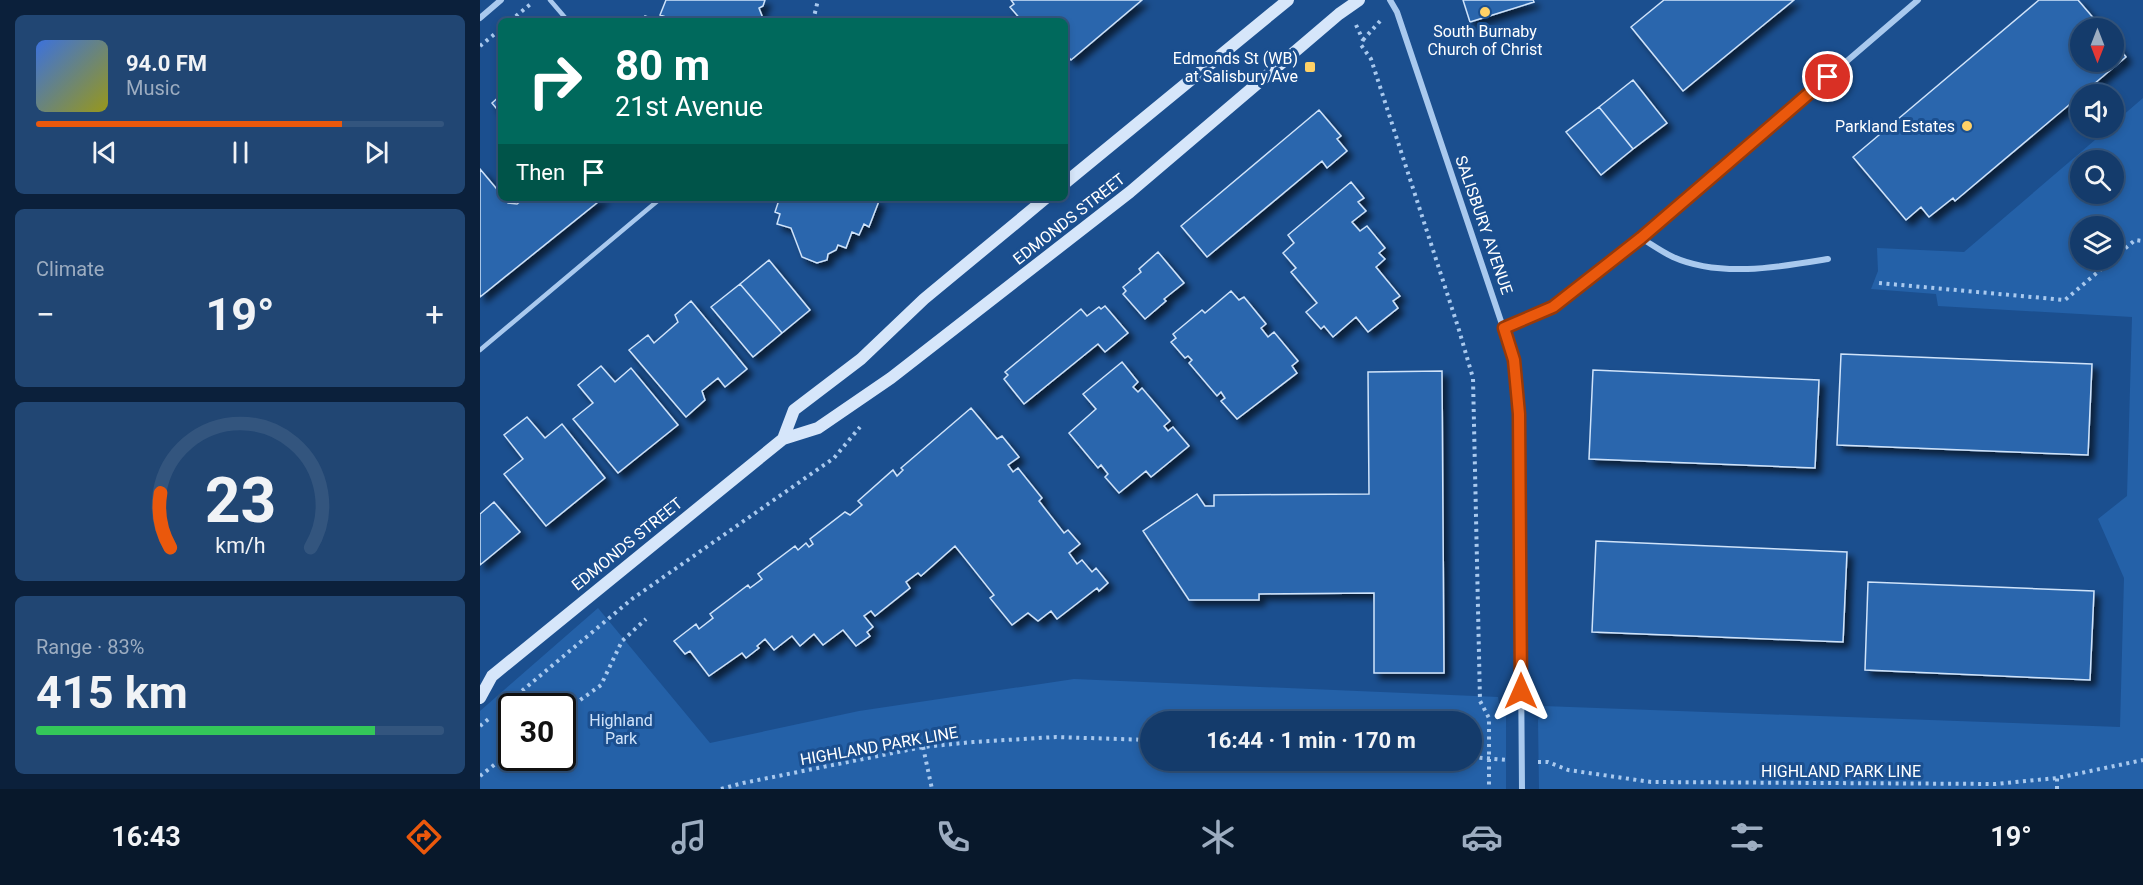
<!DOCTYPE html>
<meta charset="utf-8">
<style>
:root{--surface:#143b6b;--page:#214673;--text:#f1f3f6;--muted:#9dadc1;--line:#33557e;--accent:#ea580c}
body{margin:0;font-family:Roboto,sans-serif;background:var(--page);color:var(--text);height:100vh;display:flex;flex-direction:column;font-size:22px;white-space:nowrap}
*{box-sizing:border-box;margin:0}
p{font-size:20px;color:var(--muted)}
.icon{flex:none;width:33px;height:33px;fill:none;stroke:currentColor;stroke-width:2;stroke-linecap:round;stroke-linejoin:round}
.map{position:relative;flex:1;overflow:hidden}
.panel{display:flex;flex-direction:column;gap:15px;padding:15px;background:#0b203b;width:480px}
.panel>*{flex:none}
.top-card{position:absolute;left:18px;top:18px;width:570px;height:183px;border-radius:9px;box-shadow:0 3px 9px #0003,0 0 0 2px var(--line);background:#00695c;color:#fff;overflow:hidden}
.needle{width:39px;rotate:180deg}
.fabs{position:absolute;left:1590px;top:18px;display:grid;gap:12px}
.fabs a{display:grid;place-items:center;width:54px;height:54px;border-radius:50%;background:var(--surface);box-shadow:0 3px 9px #0003,0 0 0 2px var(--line);font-size:30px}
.speed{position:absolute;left:18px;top:693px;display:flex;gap:12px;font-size:30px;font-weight:700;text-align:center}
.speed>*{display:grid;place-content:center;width:78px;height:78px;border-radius:50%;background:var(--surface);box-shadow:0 3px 9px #0003,0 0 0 2px var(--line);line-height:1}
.speed .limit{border:3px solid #111;border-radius:9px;background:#fff;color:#111}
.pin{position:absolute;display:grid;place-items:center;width:51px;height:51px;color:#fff;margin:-26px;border:3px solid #fff;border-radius:50%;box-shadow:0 2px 6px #0007}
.me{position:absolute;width:66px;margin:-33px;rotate:0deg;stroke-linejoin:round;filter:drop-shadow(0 0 4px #0008)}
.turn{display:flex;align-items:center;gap:21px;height:126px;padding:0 18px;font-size:27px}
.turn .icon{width:78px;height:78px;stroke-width:2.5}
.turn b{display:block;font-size:42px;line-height:51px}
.then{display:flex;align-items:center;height:57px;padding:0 18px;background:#0003;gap:12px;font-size:22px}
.big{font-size:45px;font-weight:700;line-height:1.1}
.panel .tile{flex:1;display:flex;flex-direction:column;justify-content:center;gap:9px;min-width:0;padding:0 21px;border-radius:9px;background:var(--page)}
.panel .dial{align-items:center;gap:0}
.dial svg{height:156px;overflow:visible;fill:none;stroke:var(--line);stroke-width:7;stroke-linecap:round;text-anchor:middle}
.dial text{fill:var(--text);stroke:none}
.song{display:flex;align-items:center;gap:18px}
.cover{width:72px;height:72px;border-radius:9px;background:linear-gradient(135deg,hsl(220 70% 55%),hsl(60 70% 35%))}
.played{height:6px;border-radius:3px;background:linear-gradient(90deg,var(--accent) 75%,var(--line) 75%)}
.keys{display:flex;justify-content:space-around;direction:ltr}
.heat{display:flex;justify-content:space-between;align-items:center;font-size:33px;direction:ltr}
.charge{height:9px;border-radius:4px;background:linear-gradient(90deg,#34c759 83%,var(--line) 0)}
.trip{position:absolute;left:660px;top:711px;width:342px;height:60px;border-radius:30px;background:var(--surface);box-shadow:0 3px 9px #0003,0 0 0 2px var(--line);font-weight:700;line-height:60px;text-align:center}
.dock{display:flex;height:96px;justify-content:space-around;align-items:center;background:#08182b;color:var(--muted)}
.dock .icon{width:42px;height:42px}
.dock .selected{color:var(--accent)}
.dock b{font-size:27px;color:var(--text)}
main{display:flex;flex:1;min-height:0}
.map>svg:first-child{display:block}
.green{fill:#2461a8;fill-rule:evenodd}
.building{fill:#2a66ad;stroke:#cfe3fa;stroke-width:1.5;filter:url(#shadow)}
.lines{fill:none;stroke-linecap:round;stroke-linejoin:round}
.path{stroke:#a9c9ee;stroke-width:4;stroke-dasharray:3 4.5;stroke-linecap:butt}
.lane{stroke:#a9c9ee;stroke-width:4.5}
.street{stroke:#a9c9ee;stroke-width:6}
.secondary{stroke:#d6e6fa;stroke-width:12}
.route-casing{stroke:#983908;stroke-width:15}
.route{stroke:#ea580c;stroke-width:10}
.poi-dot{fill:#ffd166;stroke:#1b4f8f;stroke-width:2}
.labels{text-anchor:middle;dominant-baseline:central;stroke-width:6;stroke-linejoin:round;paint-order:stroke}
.poi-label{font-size:16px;fill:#fff;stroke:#1b4f8f;text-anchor:end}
.street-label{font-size:16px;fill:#fff;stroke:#1b4f8f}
.park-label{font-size:16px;fill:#cfe3fa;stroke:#1b4f8f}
</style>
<main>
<section class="panel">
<div class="tile">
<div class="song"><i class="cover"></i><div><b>94.0 FM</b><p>Music</p></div></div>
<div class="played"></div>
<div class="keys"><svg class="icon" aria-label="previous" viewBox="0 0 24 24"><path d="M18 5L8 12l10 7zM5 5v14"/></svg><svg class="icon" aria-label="pause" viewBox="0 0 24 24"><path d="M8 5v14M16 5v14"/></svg><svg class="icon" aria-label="next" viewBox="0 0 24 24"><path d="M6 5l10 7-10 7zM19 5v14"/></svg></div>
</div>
<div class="tile"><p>Climate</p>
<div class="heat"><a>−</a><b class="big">19°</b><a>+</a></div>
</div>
<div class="tile dial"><svg viewBox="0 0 100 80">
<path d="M14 69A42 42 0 1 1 86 69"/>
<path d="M14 69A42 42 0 0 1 9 41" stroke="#ea580c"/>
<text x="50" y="56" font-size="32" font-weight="700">23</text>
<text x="50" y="72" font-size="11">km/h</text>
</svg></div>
<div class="tile"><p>Range · 83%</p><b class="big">415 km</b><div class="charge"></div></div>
</section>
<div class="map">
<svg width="1663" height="789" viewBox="0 0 1663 789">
<defs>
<filter id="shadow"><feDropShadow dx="5.5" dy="5.5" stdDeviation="3" flood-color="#0009"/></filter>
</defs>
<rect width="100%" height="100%" fill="#1b4f8f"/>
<path class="green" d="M1663,98V789H1059L1058,720L1063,706L1640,727L1644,578L1618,519L1647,496L1652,317L1458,306L1456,294L1391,289L1398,271L1397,248L1484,252L1629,128H1634V123ZM1600,160H1634V194H1600ZM1600,226H1634V260H1600Z
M118,608L230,743L379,711L594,679L1018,697L1019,703L1026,717V789H0V711ZM82,706V758H32V706ZM670,722H992V760H670Z"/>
<path class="building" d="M186,0H285L283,6L279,8L284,21H185L186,17L180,15Z
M531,0H662L591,60L585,53V21H542L530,7L534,4Z
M983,0H1053L1054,2L990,22Z
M1184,0H1314L1203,91L1151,27Z
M1559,0H1598L1622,28H1600V62H1634V42L1646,57L1475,201L1473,198L1449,217L1441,207L1426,220L1373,157Z
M165,16L180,21H163Z
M1153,80L1187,123L1153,149L1119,107Z
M21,95V114L12,103Z
M1119,107L1153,149L1121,175L1086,132Z
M839,110L861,136L857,139L867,151L847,168L842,161L727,257L701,226Z
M0,169L21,194V198H24L28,203L37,204L45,198H123L0,297Z
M871,182L884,198L878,202L886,211L872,222L880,231L887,226L905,248L899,253L905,259L896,267L920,296L913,301L918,308L888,332L876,317L853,337L844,326L841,329L826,312L837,303L811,272L816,268L803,253L814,243L808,235Z
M295,198H391L399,201L389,227L384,224L379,235L372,232L366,248L358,245L356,250L348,254L347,260L337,263L322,257L311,228L297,224L300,214L295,212L299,200Z
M678,252L704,283L684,299L686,301L665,319L643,294L646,291L643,287L661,272L659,269Z
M289,260L330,310L302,333L260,284Z
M260,284L302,333L273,357L231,307Z
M751,291L759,300L764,297L786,324L781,328L788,337L794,332L818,361L812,366L817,373L757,419L741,401L745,398L741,392L737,396L709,363L712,360L708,356L705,358L691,342L696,338L693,334L722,310L725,313Z
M211,301L267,369L245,387L238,378L222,391L225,400L206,417L149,350L168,335L174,343L198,322L195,315Z
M625,306L648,333L625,352L618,344L544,404L524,379L528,375L525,372L601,309L607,316L619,307L621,309Z
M1361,354L1612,364L1608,455L1357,445Z
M642,362L658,382L653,387L658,392L662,388L690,421L684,426L688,431L693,427L709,446L671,477L666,471L639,493L625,477L628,474L621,465L618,468L589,433L616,409L603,394Z
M121,366L135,382L151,368L198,425L138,473L93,419L113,403L98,385Z
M1113,370L1339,380L1335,468L1109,459Z
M962,371L964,673H894V593L779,594V600H709L663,531L717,494L725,506H734V495L889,494L888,372Z
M491,408L517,439L522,436L539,457L528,465L533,472L538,468L562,498L559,501L584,533L588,530L600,544L589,553L597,564L602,560L612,572L616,568L628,583L619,591L617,588L577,619L571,611L558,621L548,613L532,625L510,598L514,595L475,546L441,576L438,573L426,582L430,588L395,616L391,611L384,616L393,627L387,632L390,636L376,646L363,630L343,645L334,634L320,646L312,636L294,650L285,639L277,646L279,648L266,658L262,653L229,676L210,651L205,654L194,641L216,624L219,629L233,618L230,614L268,585L270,588L282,579L278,574L315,546L318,550L326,543L329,547L333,544L330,539L365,512L370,515L382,505L378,501L413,470L417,476L423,470L421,468Z
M47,417L65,438L82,424L125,478L66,526L24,474L43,459L24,435Z
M14,502L40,532L0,565V514Z
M1116,541L1367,552L1363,642L1112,632Z
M1388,582L1614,591L1610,680L1385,670Z"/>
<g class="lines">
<path class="path" d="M30,21L53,2
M333,21L338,0
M876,25L883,40L881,45L891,59L979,330L993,378L1000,701L1009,718V789
M883,40L901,20
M0,46L21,29
M1634,258L1655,240L1663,241
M1399,283L1585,300L1632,260
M19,710L152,599L354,458L380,427
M82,713L121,685L142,641L166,619
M0,726L11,717
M443,747L452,789
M992,757L1027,760
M1058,762H1068L1088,770L1171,782L1516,784L1577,778L1663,760
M0,776L32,751
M241,789L263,783L443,747L493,742L576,737L670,740
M1577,789V778"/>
<path class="lane" d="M70,0L88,21
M0,350L181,198"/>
<path class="street" d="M910,0L917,12L1034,360L1039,414L1042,789
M0,18L21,0
M1161,238C1171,244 1182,252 1193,257C1240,278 1300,267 1348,259
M1024,328L1073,307L1161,238L1438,0"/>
<path class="secondary" d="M585,183L808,0
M303,439L314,410L381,359L444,299L566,198
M0,698L12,676L303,439L338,428L411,378L650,192L859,14L879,0"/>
</g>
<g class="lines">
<g class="route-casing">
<path id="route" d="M1041,691L1039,414L1034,360L1024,328L1073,307L1161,238L1348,77"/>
</g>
<use href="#route" class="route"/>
</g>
<g class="poi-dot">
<circle cx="1005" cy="12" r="6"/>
<rect x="824" y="61" width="12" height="12" rx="3"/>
<circle cx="1487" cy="126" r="6"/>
</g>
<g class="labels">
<g class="poi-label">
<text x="1005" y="31" text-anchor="middle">South Burnaby<tspan x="1005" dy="18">Church of Christ</tspan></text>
<text x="818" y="58">Edmonds St (WB)<tspan x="818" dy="18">at Salisbury Ave</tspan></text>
<text x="1475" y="126">Parkland Estates</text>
</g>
<g class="street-label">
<text transform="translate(589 219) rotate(-38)">EDMONDS STREET</text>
<text transform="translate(1004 225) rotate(71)">SALISBURY AVENUE</text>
<text transform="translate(147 544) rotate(-39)">EDMONDS STREET</text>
<text transform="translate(399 746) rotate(-10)">HIGHLAND PARK LINE</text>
<text x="1361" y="771">HIGHLAND PARK LINE</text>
</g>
<g class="park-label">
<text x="141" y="720">Highland<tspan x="141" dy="18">Park</tspan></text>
</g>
</g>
</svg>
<div class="fabs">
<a><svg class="needle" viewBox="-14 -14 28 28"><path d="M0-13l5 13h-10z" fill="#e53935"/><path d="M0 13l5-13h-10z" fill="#9dadc1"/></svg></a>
<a><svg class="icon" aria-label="sound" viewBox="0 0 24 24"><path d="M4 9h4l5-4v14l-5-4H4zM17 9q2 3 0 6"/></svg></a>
<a><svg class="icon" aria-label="search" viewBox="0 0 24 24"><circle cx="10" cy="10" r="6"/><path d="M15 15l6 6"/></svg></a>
<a><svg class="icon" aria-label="layers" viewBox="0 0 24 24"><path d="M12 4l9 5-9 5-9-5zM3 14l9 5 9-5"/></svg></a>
</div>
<div class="speed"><div class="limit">30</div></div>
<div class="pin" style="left:1348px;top:77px;background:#d93025"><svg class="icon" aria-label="arrive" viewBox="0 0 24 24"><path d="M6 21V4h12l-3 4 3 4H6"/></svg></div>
<svg class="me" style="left:1041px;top:691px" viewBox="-20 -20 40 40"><path d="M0-17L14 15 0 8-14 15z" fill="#ea580c" stroke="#fff" stroke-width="4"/></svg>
<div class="trip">16:44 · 1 min · 170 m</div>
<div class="top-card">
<div class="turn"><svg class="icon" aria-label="right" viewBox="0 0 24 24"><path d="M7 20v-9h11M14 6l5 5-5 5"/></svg><div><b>80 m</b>21st Avenue</div></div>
<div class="then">Then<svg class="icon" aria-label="arrive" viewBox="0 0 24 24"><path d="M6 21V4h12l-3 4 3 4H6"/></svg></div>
</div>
</div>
</main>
<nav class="dock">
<b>16:43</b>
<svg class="icon selected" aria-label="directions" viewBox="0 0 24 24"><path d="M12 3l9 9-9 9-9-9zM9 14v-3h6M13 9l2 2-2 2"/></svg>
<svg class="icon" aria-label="music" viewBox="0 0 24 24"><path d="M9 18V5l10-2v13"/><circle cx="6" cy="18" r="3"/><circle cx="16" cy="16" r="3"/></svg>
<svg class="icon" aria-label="phone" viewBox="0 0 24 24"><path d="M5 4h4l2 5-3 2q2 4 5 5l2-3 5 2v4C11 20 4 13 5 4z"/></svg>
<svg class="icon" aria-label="climate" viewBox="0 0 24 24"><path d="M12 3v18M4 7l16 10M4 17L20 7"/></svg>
<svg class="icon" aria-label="car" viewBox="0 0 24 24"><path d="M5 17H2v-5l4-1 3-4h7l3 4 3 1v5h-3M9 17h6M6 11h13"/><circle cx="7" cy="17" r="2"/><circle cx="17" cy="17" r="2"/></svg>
<svg class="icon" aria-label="filters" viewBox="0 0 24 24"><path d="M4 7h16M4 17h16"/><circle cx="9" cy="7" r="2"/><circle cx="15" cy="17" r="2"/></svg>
<b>19°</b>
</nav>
